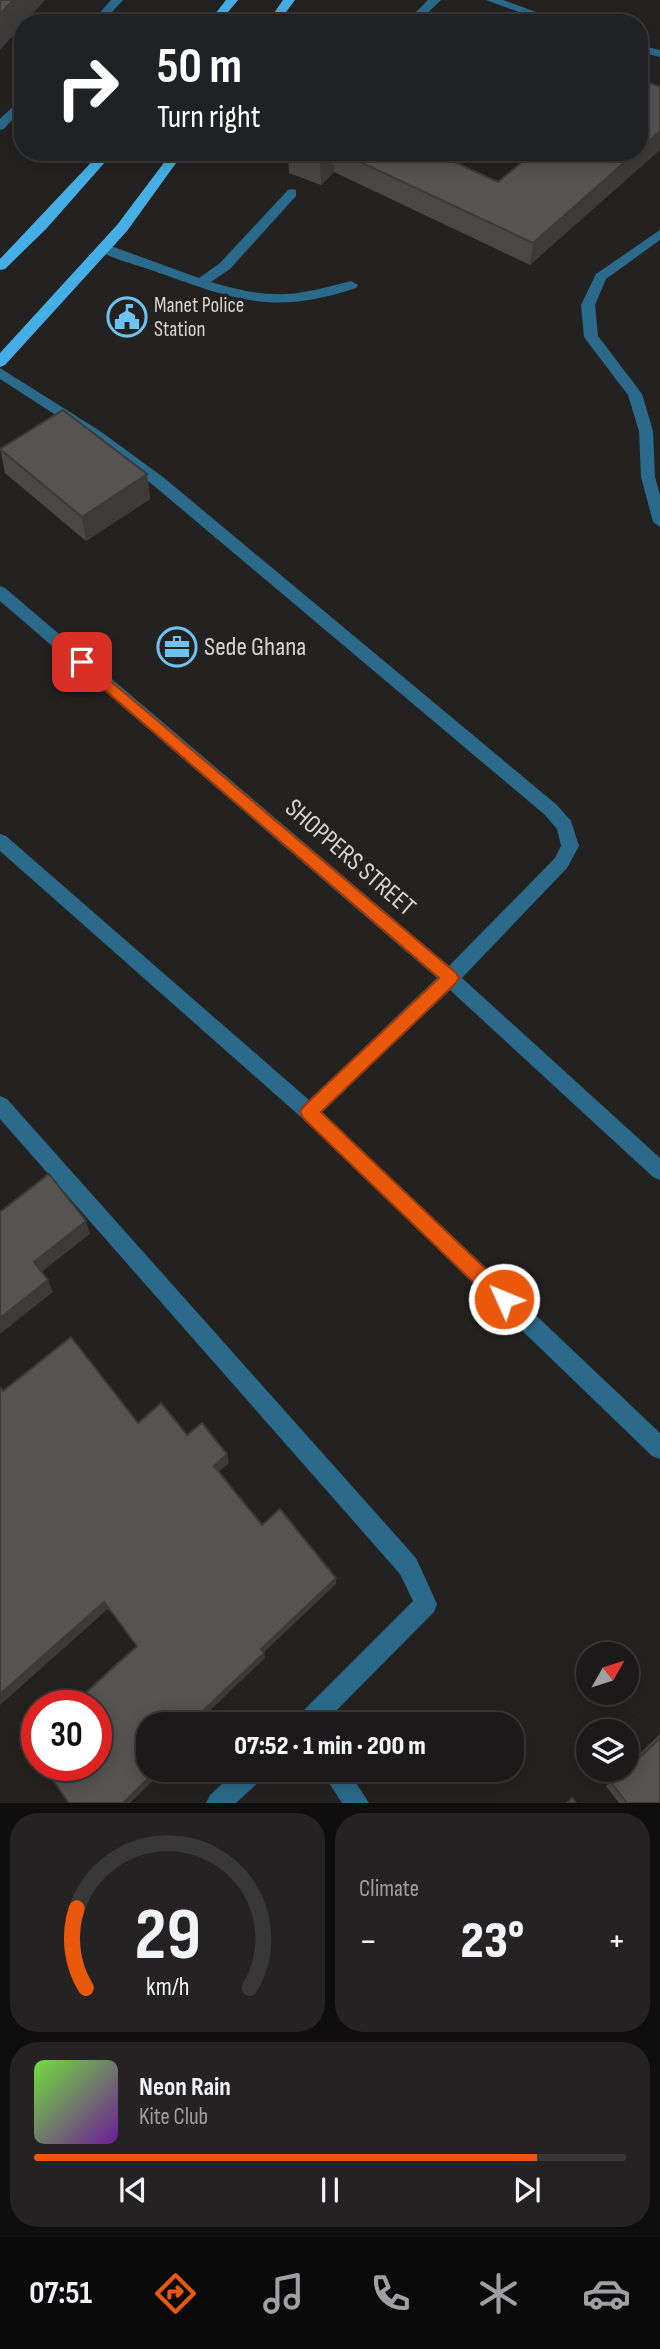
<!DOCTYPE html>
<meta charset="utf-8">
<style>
:root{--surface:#1b1919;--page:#242222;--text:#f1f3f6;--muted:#a0a0a2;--line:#393838;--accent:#ea580c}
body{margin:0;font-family:"Sofia Sans Condensed",sans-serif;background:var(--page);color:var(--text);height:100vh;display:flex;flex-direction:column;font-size:26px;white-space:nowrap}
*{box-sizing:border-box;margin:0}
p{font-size:23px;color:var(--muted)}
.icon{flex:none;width:38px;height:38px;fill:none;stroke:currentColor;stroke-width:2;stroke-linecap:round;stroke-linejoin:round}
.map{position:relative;height:1803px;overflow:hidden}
.panel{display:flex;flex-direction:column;gap:10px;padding:10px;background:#0f0e0e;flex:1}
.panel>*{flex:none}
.guide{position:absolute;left:14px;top:14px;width:634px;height:147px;border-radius:28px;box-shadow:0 4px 18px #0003,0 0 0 2px var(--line);background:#202124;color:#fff;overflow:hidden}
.needle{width:46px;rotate:51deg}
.buttons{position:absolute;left:576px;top:1642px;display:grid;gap:14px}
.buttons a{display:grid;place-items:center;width:63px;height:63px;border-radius:50%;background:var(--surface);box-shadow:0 4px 18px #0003,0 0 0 2px var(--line);font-size:35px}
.speed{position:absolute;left:21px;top:1690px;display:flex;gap:14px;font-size:35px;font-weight:700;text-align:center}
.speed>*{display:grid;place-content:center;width:91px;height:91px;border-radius:50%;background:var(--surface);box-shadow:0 4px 18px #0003,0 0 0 2px var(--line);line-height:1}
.speed .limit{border:10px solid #d22;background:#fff;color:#111}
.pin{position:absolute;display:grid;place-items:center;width:60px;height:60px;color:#fff;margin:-30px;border-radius:14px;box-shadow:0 4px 10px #0006}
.me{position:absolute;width:77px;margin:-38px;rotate:314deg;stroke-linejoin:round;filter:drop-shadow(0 0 5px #0008)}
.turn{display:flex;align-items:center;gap:24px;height:147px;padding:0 28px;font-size:32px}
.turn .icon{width:91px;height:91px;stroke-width:2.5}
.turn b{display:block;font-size:49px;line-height:60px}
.big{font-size:52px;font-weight:800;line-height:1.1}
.panel .tile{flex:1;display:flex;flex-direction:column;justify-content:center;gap:10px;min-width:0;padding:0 24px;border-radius:28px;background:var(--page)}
.panel .dial{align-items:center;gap:0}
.dial svg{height:182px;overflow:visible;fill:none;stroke:var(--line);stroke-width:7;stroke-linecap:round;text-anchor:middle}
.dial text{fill:var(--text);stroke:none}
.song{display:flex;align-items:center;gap:21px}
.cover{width:84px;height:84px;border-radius:10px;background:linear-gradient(135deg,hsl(100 70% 55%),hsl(280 70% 35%))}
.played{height:7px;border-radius:4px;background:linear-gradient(90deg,var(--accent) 85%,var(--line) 85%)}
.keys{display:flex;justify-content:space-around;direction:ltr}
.heat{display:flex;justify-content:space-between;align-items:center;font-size:38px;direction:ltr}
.panel .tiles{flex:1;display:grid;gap:10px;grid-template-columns:1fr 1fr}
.tile:last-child{grid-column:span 2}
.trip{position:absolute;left:136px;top:1712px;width:388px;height:70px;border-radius:28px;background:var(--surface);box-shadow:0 4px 18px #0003,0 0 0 2px var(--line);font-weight:800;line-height:70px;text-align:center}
.dock{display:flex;height:112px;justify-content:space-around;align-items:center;background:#0b0a0a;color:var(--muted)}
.dock .icon{width:49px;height:49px}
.dock .on{color:var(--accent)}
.dock b{font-size:32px;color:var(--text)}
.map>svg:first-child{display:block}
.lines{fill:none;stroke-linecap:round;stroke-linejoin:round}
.minor{fill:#2b6a8a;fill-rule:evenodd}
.major{fill:#45afe5;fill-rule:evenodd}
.wall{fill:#4b4747}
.shaded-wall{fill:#3d3a3a}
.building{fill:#575353;stroke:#3d3a3a;stroke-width:2}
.route{fill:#ea580c;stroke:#983908;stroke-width:2}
.labels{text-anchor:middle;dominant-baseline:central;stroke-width:7;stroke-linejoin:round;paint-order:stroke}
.far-poi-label{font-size:21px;fill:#d7d5d5;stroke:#242121;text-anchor:start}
.poi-label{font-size:26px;fill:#d7d5d5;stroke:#242121;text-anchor:start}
.street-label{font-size:26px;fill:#d7d5d5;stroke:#242121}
</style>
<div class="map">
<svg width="660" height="1803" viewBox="0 0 660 1803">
<rect width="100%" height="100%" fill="#242121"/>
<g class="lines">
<path class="minor" d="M111,0H123L102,23H91Z
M428,0H441L417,23H405Z
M486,0H503L566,23H549Z
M639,45L660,50V57L639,52Z
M23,97V108L4,129L0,130V119Z
M292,189L296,190V196L230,269L211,282C272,300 291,297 351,281L358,285L356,288C271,317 231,298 151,270C135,264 109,259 97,248L103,244L108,245L199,278L220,263L288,190Z
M660,230V240L606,279L595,305L598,336L642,394L653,431L655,477L660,495V527L653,522L641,477L639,431L628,395L584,337L581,305L596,274Z
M0,368L100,431L163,477L557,805L571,821L579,846L567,868L462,978L660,1158V1180L653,1177L450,990L322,1112L660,1433V1459L652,1456L302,1118L0,851V834L6,836L309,1100L437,978L0,601V586L5,588L449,966L555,858L561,846L557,829L545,815L153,485L90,437L0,379Z
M0,1096L7,1099L416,1558L437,1604L434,1612L323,1724H294L298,1716L413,1601L400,1574L0,1119Z
M238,1769H268L264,1777L236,1803H206L210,1795Z
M320,1769H347L369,1803H342Z"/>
<path class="major" d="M226,0H238L219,23H208Z
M283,0H295L278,23H267Z
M101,152H114L46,229L5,269L0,270V259Z
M172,152H184L127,231L5,365L0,367V353L117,225Z"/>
</g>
<path class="wall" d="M288,152H433L498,182L639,152L530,265L334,172L321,185L289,173Z
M0,448L147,474L150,499L86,541L5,473Z
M660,1734V1803H619L606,1786L624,1769H626V1767Z"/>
<path class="shaded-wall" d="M13,0H45L25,23H23V25L0,50V14Z
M660,131V150L530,265L533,243L636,152H639V150Z
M331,152H334V172L321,185L320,162Z
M147,474L150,499L86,541L82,517Z
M86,1221L90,1234L39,1274L34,1262Z
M48,1280L53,1292L0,1334V1318Z
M227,1454L229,1463L216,1474L214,1466Z
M336,1578V1584L262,1654L261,1649Z
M104,1602L109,1608L0,1705V1694Z
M264,1653L265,1658L196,1724H189Z
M158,1769H165L130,1803H123Z"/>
<path class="building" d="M0,0H13L0,14Z
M639,78L660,87V131L639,150Z
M294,152H331L320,162Z
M339,152H433L498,182L534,152H636L533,243Z
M63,410L147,474L82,517L0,449Z
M49,1174L86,1221L34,1262L48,1280L0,1318V1212Z
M71,1337L138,1423L161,1403L187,1435L202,1423L227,1454L214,1466L262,1525L280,1509L336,1578L261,1649L264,1653L189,1724H149V1769H158L123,1803H69L43,1766H96V1706H71L137,1646L104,1602L0,1694V1387L3,1391Z
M37,1737V1756L29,1744Z
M660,1738V1803H627L612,1784Z
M572,1798L576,1803H567Z"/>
<path class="route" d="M82,657L456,973L459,978L456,983L321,1112L511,1293L513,1299L511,1305L504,1308L497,1305L303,1118L300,1112L303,1107L439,978L77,666L75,662L77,658Z"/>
<defs>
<g id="civic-ring" transform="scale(2.0125)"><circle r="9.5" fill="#242121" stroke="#6cc3f2" stroke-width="1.5"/><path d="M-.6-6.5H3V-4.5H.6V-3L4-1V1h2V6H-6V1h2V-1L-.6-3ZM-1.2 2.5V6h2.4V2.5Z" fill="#6cc3f2"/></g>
<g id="office-ring" transform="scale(2.0125)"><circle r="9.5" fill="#242121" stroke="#6cc3f2" stroke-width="1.5"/><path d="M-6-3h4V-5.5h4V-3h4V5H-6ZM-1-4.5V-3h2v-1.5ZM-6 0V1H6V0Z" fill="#6cc3f2"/></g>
</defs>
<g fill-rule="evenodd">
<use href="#civic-ring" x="127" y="317"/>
<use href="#office-ring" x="177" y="647"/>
</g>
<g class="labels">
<g class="far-poi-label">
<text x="154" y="305">Manet Police<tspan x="154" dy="24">Station</tspan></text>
</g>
<g class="poi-label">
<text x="204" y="647">Sede Ghana</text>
</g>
<g class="street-label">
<text transform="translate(350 858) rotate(41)">SHOPPERS STREET</text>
</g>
</g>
</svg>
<div class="buttons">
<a><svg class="needle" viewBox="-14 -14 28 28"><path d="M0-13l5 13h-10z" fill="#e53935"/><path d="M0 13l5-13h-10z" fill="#a0a0a2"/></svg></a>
<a><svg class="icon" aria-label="layers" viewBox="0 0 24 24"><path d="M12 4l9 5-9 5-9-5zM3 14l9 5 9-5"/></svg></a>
</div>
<div class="speed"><div class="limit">30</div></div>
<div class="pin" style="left:82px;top:662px;background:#d93025"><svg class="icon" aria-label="arrive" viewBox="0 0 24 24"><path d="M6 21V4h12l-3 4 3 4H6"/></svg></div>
<svg class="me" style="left:504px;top:1299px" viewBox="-20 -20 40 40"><circle r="17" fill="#ea580c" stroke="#fff" stroke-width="3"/><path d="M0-11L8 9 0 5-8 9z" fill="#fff"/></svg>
<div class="trip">07:52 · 1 min · 200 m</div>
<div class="guide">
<div class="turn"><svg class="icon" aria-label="right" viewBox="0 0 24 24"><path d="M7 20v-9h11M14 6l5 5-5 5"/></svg><div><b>50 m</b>Turn right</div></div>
</div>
</div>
<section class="panel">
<div class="tiles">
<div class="tile dial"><svg viewBox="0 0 100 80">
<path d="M14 69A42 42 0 1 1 86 69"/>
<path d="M14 69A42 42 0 0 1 10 34" stroke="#ea580c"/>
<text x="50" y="56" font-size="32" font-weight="700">29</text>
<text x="50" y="72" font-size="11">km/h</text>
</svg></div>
<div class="tile"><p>Climate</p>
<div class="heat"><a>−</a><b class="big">23°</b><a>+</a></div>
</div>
<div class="tile">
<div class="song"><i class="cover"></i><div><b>Neon Rain</b><p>Kite Club</p></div></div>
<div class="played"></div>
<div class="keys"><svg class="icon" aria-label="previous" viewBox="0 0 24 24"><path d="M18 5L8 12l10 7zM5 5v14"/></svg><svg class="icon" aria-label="pause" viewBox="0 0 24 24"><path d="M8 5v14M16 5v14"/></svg><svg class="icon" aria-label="next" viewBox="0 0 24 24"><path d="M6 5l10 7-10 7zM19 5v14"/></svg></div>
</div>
</div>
</section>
<nav class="dock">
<b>07:51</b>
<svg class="icon on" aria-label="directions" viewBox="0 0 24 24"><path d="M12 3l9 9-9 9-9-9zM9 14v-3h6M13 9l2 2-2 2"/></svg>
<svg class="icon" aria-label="music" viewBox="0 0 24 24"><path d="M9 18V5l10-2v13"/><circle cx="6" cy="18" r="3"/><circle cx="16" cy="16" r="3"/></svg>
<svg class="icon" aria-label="phone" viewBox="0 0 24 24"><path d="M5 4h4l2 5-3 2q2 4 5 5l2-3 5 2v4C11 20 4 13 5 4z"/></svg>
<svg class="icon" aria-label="climate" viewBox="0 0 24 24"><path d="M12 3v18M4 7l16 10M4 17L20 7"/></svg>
<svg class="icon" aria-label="car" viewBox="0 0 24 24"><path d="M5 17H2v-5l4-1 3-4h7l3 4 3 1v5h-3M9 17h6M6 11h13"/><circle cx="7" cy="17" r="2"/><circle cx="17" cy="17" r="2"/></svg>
</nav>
